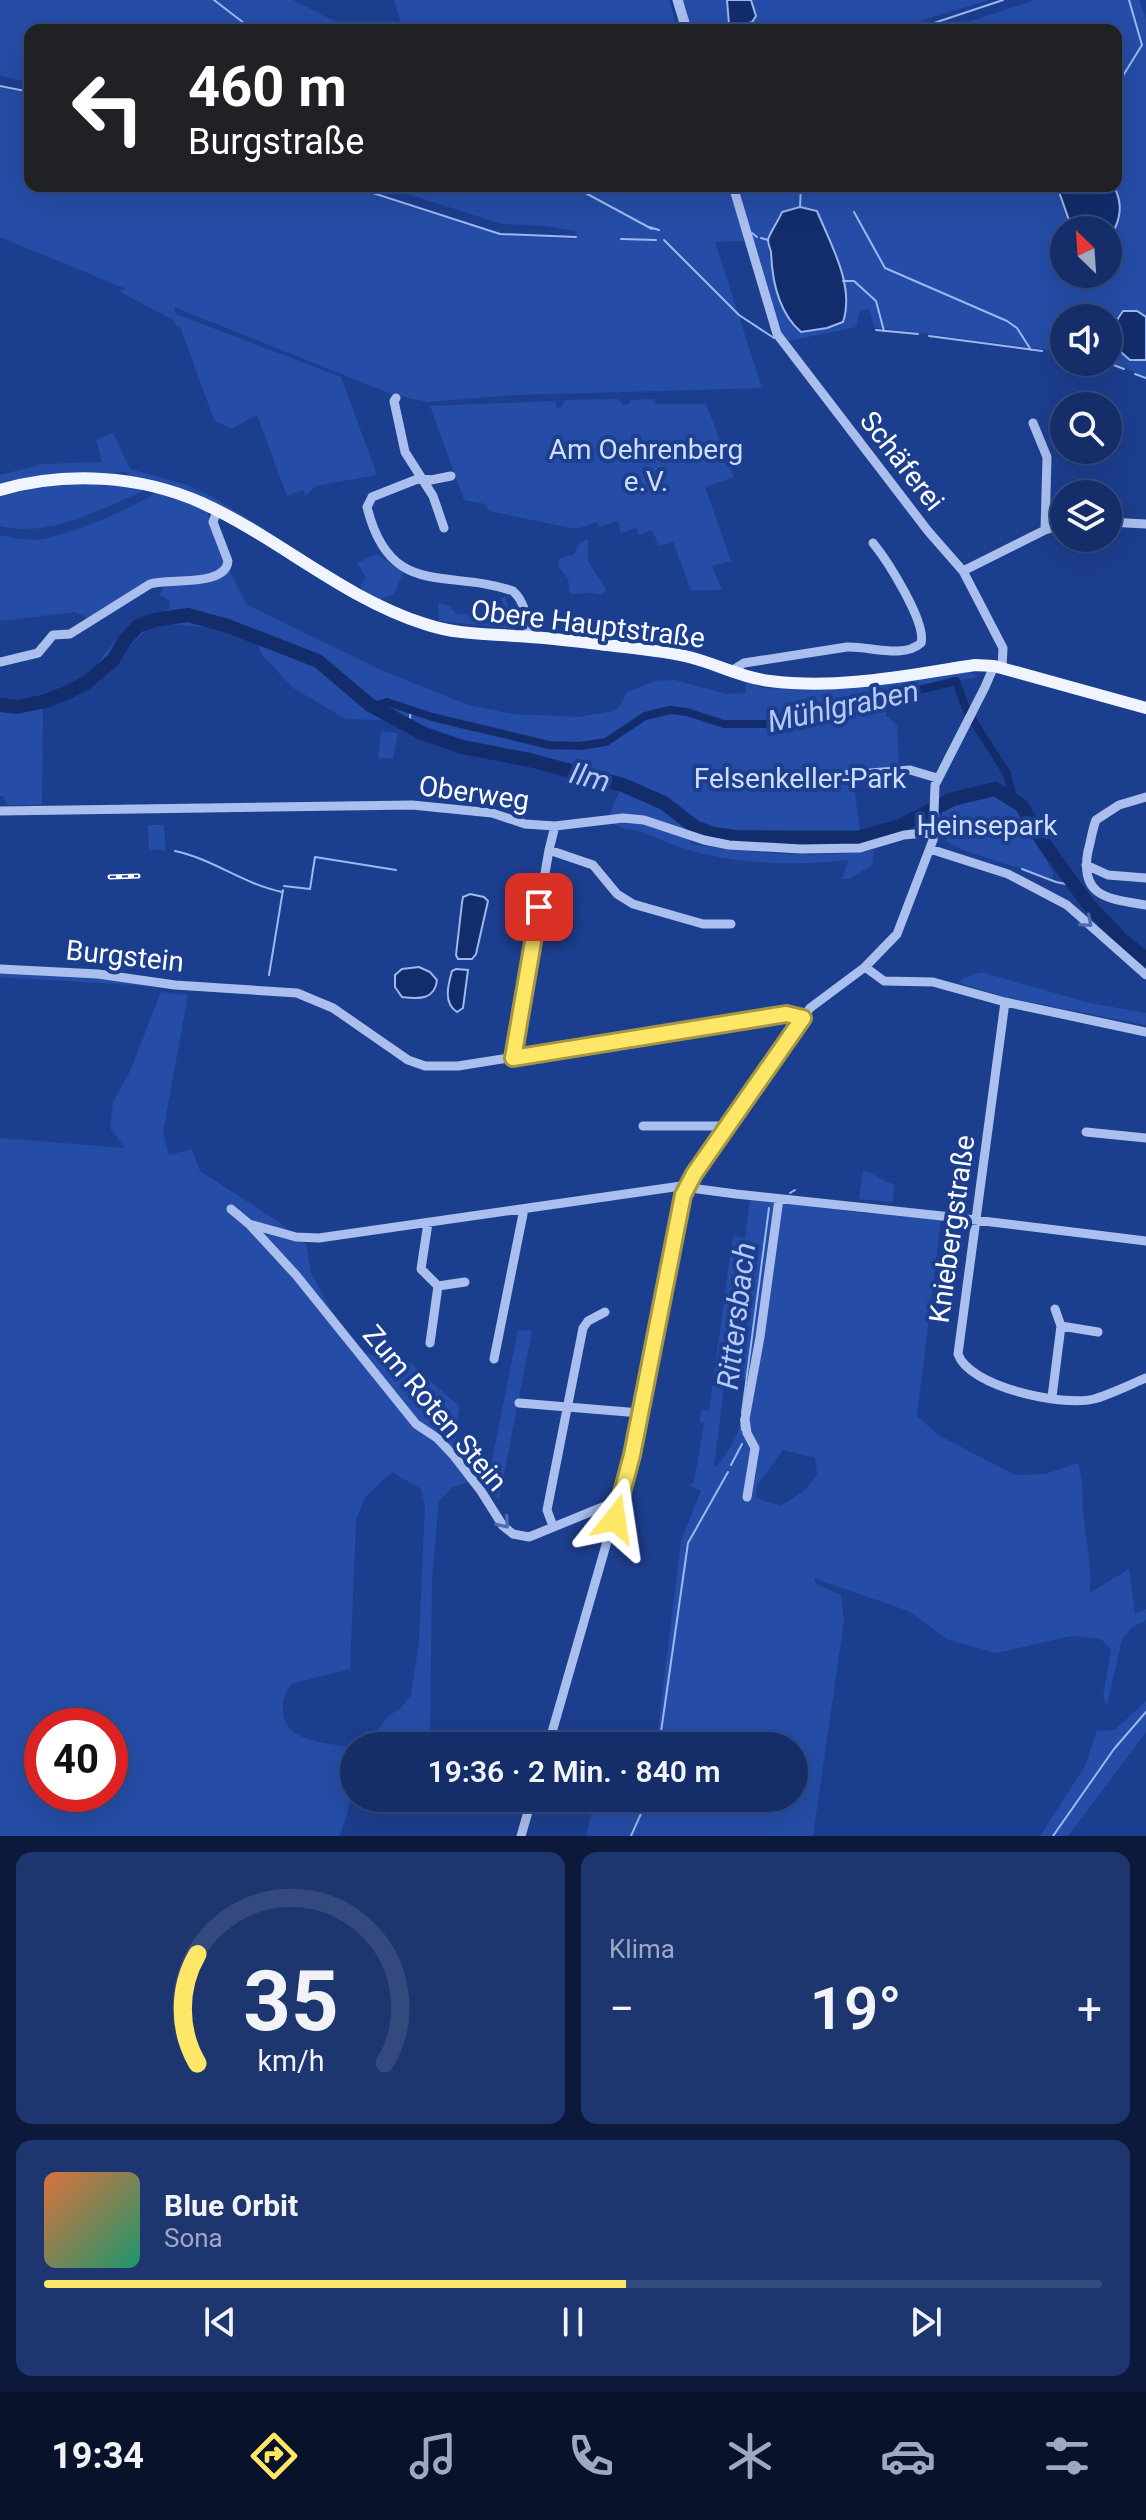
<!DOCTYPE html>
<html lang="de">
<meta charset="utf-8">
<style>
:root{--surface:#152e6a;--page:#1e3670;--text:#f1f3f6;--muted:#9da8c1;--line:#344a7e;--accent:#fee767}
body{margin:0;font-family:Roboto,sans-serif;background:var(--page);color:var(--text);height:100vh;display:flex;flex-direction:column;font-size:30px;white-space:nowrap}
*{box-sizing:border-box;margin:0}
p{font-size:26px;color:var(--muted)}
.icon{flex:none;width:44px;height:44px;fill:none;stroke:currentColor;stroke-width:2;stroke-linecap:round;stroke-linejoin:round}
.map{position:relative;height:1836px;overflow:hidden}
.details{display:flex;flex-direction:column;gap:16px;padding:16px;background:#0c193a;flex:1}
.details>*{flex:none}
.guide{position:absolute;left:24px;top:24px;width:1098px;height:168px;border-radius:16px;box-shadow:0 8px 32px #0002,0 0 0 2px var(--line);background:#202124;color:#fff;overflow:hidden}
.needle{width:52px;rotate:335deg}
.buttons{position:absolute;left:1050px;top:216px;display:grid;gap:16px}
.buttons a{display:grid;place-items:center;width:72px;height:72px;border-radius:50%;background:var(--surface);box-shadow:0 8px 32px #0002,0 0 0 2px var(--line);font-size:40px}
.speed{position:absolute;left:24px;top:1708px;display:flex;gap:16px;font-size:40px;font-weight:700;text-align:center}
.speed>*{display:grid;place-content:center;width:104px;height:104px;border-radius:50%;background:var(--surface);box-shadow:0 8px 32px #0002,0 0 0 2px var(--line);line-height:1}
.speed .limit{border:12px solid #d22;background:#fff;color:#111}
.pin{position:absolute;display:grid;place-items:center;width:68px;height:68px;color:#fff;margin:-34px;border-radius:16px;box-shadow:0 4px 12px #0006}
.me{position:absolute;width:88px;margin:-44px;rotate:15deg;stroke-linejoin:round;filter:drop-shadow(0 0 6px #0008)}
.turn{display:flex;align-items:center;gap:28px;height:168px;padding:0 32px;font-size:36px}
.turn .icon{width:104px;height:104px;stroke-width:2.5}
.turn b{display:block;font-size:56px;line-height:68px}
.big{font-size:60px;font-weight:600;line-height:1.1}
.details .tile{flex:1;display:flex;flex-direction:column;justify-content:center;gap:12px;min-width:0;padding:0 28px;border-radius:16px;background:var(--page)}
.details .dial{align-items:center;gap:0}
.dial svg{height:208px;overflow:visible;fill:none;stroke:var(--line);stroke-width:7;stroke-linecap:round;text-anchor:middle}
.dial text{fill:var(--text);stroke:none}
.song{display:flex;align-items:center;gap:24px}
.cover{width:96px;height:96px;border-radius:12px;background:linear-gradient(135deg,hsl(20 70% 55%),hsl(160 70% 35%))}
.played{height:8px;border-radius:4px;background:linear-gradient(90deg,var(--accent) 55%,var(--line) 55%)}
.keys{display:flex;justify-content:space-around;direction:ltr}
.heat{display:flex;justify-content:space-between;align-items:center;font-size:44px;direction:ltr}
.details .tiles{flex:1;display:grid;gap:16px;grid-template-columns:1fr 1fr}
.tile:last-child{grid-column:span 2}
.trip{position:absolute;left:340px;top:1732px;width:468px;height:80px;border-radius:40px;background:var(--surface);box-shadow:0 8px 32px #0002,0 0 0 2px var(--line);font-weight:600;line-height:80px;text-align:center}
.tabs{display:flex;height:128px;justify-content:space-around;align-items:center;background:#08122a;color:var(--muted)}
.tabs .icon{width:56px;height:56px}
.tabs .selected{color:var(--accent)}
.tabs b{font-size:36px;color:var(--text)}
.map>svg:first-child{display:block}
.green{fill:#254da7;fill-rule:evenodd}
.water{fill:#132d6c;stroke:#9db7ef;stroke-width:2}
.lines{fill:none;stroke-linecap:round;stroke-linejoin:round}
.stream{stroke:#9db7ef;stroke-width:2}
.canal{stroke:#132d6c;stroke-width:8}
.river{stroke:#132d6c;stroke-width:14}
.minor{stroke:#aabfed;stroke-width:9}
.major{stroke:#f0f4ff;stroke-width:12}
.rail-casing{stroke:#fff;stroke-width:5}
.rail{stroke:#1c3e8e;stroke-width:2;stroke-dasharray:6;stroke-linecap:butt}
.oneway{stroke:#4e6baf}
.route-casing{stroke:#a59643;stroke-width:20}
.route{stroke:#fee767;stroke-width:14}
.labels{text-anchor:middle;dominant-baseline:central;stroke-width:8;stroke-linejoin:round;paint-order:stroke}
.park-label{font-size:28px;fill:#cfddfa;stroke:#1c3e8e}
.street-label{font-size:28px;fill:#fff;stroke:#1c3e8e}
.water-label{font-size:30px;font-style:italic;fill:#b6c9f4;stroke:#1c3e8e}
</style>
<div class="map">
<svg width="1146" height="1836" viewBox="0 0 1146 1836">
<rect width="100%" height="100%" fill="#1c3e8e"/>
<path class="green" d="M0,0H293L353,30H30V83L0,76Z
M394,0H669L678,30H403Z
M684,0H727L729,23L734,27H738L754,5L751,0H989L891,30H693Z
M1035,0H1139L1146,19V317L1137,311L1130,360H1146V377L1108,361V318H1064V352L874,327L869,308L860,311L856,327L789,341L783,336L766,289L737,186H1057L1069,220L1076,230H1064V274H1108V231L1115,227L1119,197L1114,186H1116V30H944ZM818,211C831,245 855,286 843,322L827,328L801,331C789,308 753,249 776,227C785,219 806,215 818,211Z
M0,87L30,94V186H345L500,235L575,239L576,231L546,226L502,224L382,186H731L745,241L715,242L762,388L516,395L427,402L394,395L174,307L176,314L341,377L377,475L316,486L305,496L303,490L287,496L257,415L231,429L214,420L180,326L178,328L173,320L119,291L126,289L0,237Z
M618,399L624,405L629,404L631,400L653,399L656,404H706L734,477L705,487L731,561L712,566L722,590H691L673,542L659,546L652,530L639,535L636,528L621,533L618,521L599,527L597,522L577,529L571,528L489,511L485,504L464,500L430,406L555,401L557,408L562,407L565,400Z
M113,433L130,469L184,484L211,496L265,529L262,531L131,477L126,472L0,485V475L43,464L102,462L96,440Z
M78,483L142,489V492C97,510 50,538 0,526V495L50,485Z
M156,492L193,505L207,512L225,557L224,566L212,575L155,580L88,618L75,612L0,621V535C14,538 29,541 44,539C69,534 136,508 156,492Z
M588,539V561L606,589L602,595L592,593L570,594L568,579L558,566L560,558L573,555L580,543Z
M377,554L403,573L394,594L378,600L362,589L360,585L366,578L357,563Z
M229,570L246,604L383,671L468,705L513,714L578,717L613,711L619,707L627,692L655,681L675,680L726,694L746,693L745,680L763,688L804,690L872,686L968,671L979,677L942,683V687L886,703V716L897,725L899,772L894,778L854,786L860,830L737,833L688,829L691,844C750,853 815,859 874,850L872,865L850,879H842L849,860C794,866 736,865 682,848C671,845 660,838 648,834C633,829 620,830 607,820L621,788L544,760L385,720L346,719L293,688L262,655L256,640L227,629L154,623L112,663L94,668C110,647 126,624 152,615C159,612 164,612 170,608L169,600L159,595L168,582Z
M501,597H505L516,629L439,621L438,603L449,606L457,614L506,616Z
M43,709L42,805H7L3,796H0V711L11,713Z
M381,731L398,733L393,758H378Z
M992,792C1023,802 1036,845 1053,872V879L963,850L947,842L941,809L957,800Z
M148,825H164L166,850H149Z
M0,972L67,975L143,983L148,986L0,977Z
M981,972L1090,1003L1146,1013V1025L1005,997L960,983L961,979Z
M161,992L188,995L163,1132L169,1155L192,1149L200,1171L276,1220L306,1244L311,1273L329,1307L364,1353L408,1361L460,1407L454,1436L467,1452L471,1481L453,1487L439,1501L432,1579L430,1746H369L371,1739L388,1716L401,1708L411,1695L419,1641L425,1506L421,1489L392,1472L365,1497L356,1520L350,1669L293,1683C286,1689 284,1696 283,1705C279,1742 326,1743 351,1747C354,1778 352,1808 339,1836H0V1138L125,1148L110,1128L113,1102L130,1071ZM42,1726H110V1794H42Z
M863,1171C875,1172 882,1183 894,1184L893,1202L859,1199Z
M750,1198L862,1213L941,1219L917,1416L938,1435L1015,1475L1045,1474L1078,1463C1084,1483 1082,1501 1084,1521C1087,1545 1092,1569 1090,1593L1129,1569L1135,1614L1146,1609V1620L1131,1628L1122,1639L1107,1705L1103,1697L1111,1649L1101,1639L1072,1636L996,1653L949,1640L908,1611L814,1578L816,1584L841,1595L844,1621L813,1836H586L595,1798H794V1746H656L681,1541L701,1491L689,1485L694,1482L704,1423L699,1422L702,1410L709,1411L733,1236L745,1238ZM749,1378C744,1417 742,1435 716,1467L714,1466L725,1380ZM783,1450L815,1458L817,1475L804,1491L780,1506L756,1498L757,1485Z
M518,1330L532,1331L499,1500L487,1486Z
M1146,1701V1732L1068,1836H1040L1085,1766L1097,1731L1115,1730Z"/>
<path class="water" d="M727,0H751L756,16L752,22L734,27L729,24Z
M1057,186H1114C1121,201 1122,212 1115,228L1108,231L1076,230L1069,220Z
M800,207L817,211C831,245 855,286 843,322L827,328L801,332C778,312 772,281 771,252C770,248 768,244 768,240C769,234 779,220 782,212Z
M1123,311H1137L1146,317V360H1130C1109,343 1107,333 1123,311Z
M470,894L484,897L488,901L476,954L472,959H458L456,955L462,903L463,897Z
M419,967L430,972L437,980C435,1000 419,999 402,997L395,987V975L402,969Z
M456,969L468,970L463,1008L457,1012C443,1003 448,985 452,971Z"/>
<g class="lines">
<path class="stream" d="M214,0L253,30
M682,0L691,30
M748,23L750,30
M913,30L1003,0
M0,86L30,92
M1116,87L1142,45L1129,0
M351,186L500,234L576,237
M567,186L580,190L652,229
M800,207L801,186
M854,212L885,268L1007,321L1017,328L1031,350
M649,227L659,230
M752,233L757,237
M761,238L768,240
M621,239L656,240
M664,240L739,315L774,338
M843,281H854L876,301L884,331
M876,330L918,334
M929,336L1042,351
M1058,353L1064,354
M1111,364L1124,369
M1135,374L1146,378
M409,725L411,710
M175,851C213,859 243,884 282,892
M1022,869L1056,882L1075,886
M284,886L310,889L315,857L396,870
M269,975L283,890
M790,1193L795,1190
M742,1413L769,1208
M741,1419L742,1430
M731,1465L742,1444
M659,1746L688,1543L728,1472
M631,1836L648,1798
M1053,1836L1114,1749L1146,1712"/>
<path class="canal" d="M375,706L387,702L432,717L549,745L580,746L606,742L645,716L670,710L687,712L724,724H777L956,681L967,711L1007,774L1013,798"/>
<path class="river" d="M0,705L17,707L46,701L66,693L86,683L113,660L125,640L138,626L154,620L188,615L228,626L318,661L370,705L422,733L462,747L530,760L623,785L664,803L695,827L714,834L736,837L858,838L900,826L953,799L995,789L1021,805L1043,842L1088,904L1123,941L1146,959"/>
<path class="minor" d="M677,0L686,30
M733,186L777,334L928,531L963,571L1003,648L1002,667
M396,398L394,401L405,452L433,496L444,528
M1033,423L1047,457L1045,530
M451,476L431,480L420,478L372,497L367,507C390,600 447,568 513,591C525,602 528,620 528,636
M1108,522L1146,524
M963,571L1045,530L1064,524
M0,662L38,653L53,635L70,634L150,584C170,578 226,587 228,561L213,522L217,511
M731,671L744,663L847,647C870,646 903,659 921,643C927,623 887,560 873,543
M760,778L789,779L910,770L937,778
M1146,797L1119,805L1096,820C1092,830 1091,841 1088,851C1079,898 1110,899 1146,905
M0,811L412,805L492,813L525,824L555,826L623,818L644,820L704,840L729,845L801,849L860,848L904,835L934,832
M930,849L1008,874L1067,905L1146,975
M549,850L593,865L617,894L633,904L703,924H731
M1086,865L1108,875L1146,878
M865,967L884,981L933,982L1005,1002L1146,1032
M0,969L98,974L175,985L297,993L333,1008L408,1060L425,1066H458L786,1014L803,1018
M1005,1002L958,1354C969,1387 1063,1407 1094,1399C1111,1394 1129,1385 1146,1378
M513,1058L549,850L555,826
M643,1126H718L727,1130
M1086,1132L1146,1138
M231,1209L249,1224L296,1275L416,1424L437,1438L454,1456L481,1491L503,1526L513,1534L529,1537L610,1504L619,1503
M428,1223L421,1269L438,1286L465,1282
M249,1224L296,1237L319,1238L688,1185L698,1189L736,1194L942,1216L1146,1241
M1061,1326L1098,1332
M430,1343L438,1286
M494,1359L524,1209
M1052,1397L1061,1326L1055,1309
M519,1403L640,1413
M747,1497L755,1448L747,1433L745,1419L760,1337L779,1199
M553,1526L547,1510L583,1328L588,1321L605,1312
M548,1746L632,1455L683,1195L694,1174L810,1008L865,967L897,934L933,840L935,785L985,687L994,666
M521,1836L532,1798"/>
<path class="major" d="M0,490C65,471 140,475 202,503C279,538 343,598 425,624C454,634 485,634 515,636C543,637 571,641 599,644C629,648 660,650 689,657C717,664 742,678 770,681C839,690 908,675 975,665L994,666L1146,708"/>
<g class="rail-casing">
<path id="rail" d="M110,877L138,876"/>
</g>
<use href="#rail" class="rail"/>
</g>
<defs><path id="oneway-chevron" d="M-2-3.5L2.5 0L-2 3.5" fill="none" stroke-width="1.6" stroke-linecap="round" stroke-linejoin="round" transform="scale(2)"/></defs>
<g class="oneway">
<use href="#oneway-chevron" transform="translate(1087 922) rotate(41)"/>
<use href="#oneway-chevron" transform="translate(504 1523) rotate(50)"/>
</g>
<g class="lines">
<g class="route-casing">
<path id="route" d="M539,907L513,1058L786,1014L803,1018L694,1174L683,1195L632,1455L615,1519"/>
</g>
<use href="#route" class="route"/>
</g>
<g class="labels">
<g class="park-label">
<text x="646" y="449">Am Oehrenberg<tspan x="646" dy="32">e.V.</tspan></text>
<text x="800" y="778">Felsenkeller-Park</text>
<text x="987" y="825">Heinsepark</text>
</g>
<g class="street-label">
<text transform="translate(902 461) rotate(52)">Schäferei</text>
<text transform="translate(588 624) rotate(7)">Obere Hauptstraße</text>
<text transform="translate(474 793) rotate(8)">Oberweg</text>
<text transform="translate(125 956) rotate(6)">Burgstein</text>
<text transform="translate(952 1229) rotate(-82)">Kniebergstraße</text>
<text transform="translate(435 1408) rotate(50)">Zum Roten Stein</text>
</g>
<g class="water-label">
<text transform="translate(843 706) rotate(-12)">Mühlgraben</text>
<text transform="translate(590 777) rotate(15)">Ilm</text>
<text transform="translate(736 1316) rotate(-83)">Rittersbach</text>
</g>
</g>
</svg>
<div class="buttons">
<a><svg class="needle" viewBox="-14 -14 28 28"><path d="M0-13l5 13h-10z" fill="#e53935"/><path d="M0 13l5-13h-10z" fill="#9da8c1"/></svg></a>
<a><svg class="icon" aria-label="sound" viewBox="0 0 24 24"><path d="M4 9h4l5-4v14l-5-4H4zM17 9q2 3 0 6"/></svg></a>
<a><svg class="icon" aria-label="search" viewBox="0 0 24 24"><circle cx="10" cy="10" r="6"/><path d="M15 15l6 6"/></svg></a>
<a><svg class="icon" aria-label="layers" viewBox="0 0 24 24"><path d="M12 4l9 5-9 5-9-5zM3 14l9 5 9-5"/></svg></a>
</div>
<div class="speed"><div class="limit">40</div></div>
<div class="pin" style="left:539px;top:907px;background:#d93025"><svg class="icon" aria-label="arrive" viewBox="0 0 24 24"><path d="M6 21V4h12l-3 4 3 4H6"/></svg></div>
<svg class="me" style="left:615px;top:1519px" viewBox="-20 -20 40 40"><path d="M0-17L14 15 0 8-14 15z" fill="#fee767" stroke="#fff" stroke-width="4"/></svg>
<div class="trip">19:36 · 2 Min. · 840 m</div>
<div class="guide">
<div class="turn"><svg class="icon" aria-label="left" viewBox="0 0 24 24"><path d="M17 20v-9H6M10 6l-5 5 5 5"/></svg><div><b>460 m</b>Burgstraße</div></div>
</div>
</div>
<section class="details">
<div class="tiles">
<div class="tile dial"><svg viewBox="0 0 100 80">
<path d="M14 69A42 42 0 1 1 86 69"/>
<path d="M14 69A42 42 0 0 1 14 27" stroke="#fee767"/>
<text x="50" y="56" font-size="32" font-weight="700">35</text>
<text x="50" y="72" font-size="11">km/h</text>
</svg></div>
<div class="tile"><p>Klima</p>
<div class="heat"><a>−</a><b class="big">19°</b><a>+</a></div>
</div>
<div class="tile">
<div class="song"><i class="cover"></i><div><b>Blue Orbit</b><p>Sona</p></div></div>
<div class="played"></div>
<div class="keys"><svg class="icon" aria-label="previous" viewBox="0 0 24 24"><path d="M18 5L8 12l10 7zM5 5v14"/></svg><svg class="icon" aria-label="pause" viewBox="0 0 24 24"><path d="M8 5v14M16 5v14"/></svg><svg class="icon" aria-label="next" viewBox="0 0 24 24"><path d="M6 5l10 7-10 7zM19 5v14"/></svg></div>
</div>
</div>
</section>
<nav class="tabs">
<b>19:34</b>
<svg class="icon selected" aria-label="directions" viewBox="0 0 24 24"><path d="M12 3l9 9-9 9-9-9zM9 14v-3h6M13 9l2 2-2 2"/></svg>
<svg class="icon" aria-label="music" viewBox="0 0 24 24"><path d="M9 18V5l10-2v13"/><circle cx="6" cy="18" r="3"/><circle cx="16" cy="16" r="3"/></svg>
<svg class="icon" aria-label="phone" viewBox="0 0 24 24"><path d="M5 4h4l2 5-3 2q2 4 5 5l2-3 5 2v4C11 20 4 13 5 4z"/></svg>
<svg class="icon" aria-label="climate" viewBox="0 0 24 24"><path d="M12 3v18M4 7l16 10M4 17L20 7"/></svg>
<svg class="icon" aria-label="car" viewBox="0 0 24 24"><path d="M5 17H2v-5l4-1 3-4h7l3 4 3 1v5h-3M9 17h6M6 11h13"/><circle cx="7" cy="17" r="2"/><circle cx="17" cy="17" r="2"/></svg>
<svg class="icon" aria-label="filters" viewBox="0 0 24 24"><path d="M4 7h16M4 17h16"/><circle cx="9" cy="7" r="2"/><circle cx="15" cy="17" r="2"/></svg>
</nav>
